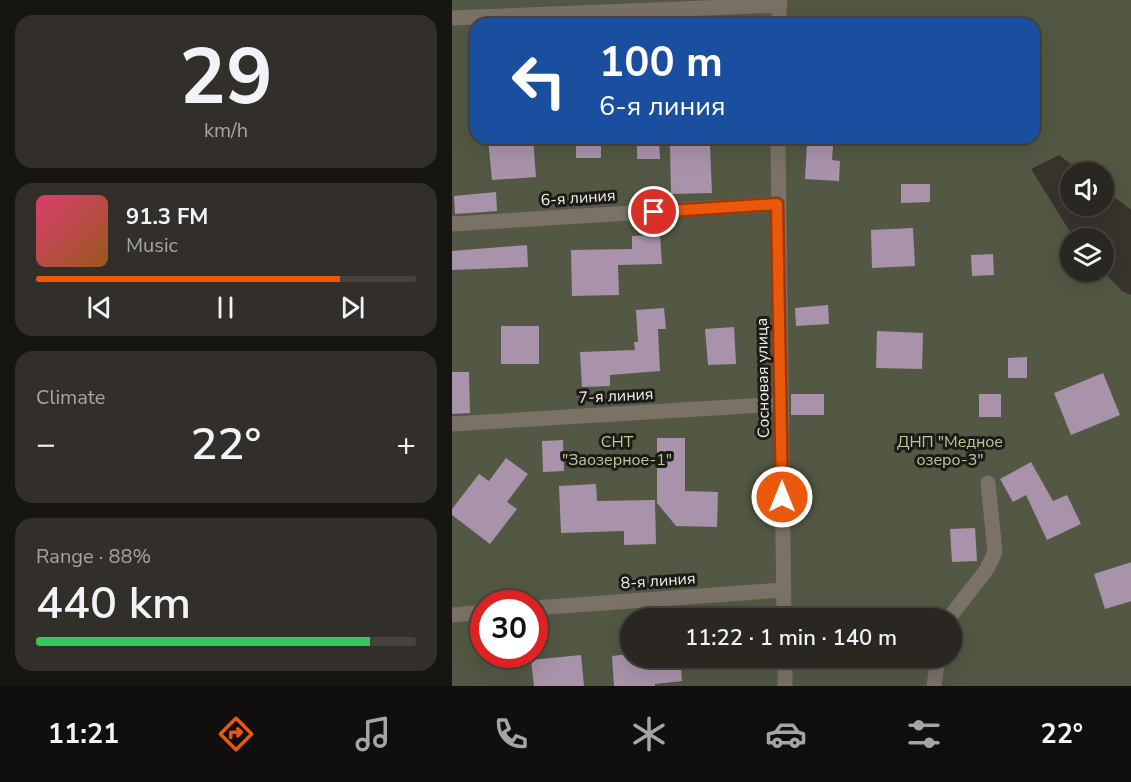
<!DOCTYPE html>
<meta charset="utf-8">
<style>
:root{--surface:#2a2621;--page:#322e2a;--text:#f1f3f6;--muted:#a5a5a5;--line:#46433f;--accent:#ea580c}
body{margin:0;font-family:"Nunito Sans",sans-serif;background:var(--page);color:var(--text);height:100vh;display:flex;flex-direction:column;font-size:22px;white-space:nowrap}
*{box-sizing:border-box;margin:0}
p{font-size:20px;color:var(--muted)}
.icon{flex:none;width:33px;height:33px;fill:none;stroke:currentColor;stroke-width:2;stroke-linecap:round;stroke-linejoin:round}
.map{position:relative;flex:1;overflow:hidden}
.side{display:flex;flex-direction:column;gap:15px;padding:15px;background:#171512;width:452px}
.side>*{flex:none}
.guide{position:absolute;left:18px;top:18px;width:570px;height:126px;border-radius:18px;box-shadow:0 6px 24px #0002,0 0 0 2px var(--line);background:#1a4fa0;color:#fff;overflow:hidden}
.controls{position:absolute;left:608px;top:162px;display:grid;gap:12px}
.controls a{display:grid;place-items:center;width:54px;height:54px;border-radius:50%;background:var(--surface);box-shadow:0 6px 24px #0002,0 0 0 2px var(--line);font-size:30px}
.speed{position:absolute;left:18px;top:590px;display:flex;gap:12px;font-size:30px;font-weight:700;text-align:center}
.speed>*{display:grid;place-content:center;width:78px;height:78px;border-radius:50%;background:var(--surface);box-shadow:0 6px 24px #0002,0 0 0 2px var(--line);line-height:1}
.speed .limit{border:9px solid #d22;background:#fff;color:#111}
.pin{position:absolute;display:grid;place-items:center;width:51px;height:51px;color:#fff;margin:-26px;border:3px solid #fff;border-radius:50%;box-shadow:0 2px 6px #0007}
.me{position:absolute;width:66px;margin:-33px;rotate:0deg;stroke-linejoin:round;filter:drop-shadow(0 0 4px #0008)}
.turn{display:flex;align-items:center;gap:21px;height:126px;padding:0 30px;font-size:27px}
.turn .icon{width:78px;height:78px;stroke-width:2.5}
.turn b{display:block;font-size:42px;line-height:51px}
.big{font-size:45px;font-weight:600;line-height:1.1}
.side .widget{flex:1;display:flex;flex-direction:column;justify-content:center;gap:9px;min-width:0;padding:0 21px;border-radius:18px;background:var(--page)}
.side .dial{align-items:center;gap:0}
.dial b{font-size:78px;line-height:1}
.song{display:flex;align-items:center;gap:18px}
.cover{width:72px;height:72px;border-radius:9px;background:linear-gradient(135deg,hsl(340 70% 55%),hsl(30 70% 35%))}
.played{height:6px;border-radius:3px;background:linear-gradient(90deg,var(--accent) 80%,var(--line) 80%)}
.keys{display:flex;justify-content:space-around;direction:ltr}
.heat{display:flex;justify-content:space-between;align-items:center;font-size:33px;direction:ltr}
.charge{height:9px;border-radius:4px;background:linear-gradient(90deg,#34c759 88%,var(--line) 0)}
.trip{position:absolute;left:168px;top:608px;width:342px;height:60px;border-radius:30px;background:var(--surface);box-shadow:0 6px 24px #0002,0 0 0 2px var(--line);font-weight:600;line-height:60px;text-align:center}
.tab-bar{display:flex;height:96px;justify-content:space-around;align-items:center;background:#110f0d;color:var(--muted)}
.tab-bar .icon{width:42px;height:42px}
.tab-bar .active{color:var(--accent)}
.tab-bar b{font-size:27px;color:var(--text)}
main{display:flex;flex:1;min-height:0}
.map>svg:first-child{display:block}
.green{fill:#525843;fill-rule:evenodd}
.building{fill:#a893aa}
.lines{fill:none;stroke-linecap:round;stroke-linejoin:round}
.street{stroke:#7a7167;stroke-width:15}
.route-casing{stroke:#983908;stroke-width:15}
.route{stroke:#ea580c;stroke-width:10}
.labels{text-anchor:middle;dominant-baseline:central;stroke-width:6;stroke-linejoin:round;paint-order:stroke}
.street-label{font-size:16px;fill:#f3f0ec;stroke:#1d1b18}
.park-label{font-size:16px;fill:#bbc995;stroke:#1d1b18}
</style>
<main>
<section class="side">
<div class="widget dial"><b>29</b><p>km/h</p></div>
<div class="widget">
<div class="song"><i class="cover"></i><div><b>91.3 FM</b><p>Music</p></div></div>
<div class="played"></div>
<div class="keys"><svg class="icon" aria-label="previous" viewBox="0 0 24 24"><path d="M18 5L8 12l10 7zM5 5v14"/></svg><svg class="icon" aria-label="pause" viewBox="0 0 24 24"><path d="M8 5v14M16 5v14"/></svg><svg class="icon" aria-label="next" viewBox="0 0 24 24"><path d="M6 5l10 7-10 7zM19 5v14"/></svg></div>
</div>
<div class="widget"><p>Climate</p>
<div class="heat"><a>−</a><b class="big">22°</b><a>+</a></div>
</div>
<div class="widget"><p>Range · 88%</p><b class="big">440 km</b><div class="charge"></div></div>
</section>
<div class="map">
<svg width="680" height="686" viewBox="0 0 680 686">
<rect width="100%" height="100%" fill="#38332c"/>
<path class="green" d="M0,0H679V210L651,188V172H630L607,155L579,169L622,238H618V272L651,271L670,291L679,295V686H0ZM24,24H582V138H24ZM32,603H82V654H32ZM178,618H500V657H178Z"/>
<path class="building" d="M81,138L84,177L40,180L36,139Z
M124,138H149V158H124Z
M185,138H207L208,159H185Z
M355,144L381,146L380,160L388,161L387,181L353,179Z
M258,145L260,193L219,194L218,146Z
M449,184H478V202L449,203Z
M44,192L45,211L3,214L2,196Z
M461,228L463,266L420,268L419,230Z
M208,235L210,264L166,265L167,295L120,296L119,250L180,249V236Z
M75,245L76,267L0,270V251Z
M541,254L542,275L520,276L519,255Z
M376,305L377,324L344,326L343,308Z
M212,308L214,329H206L208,371L158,375V386L130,387L128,352L183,350L182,342H186L184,310Z
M49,326H87V364H49Z
M282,327L284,364L256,365L253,329Z
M425,331L471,333L470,369L424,368Z
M575,357V378H556V358Z
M0,372H17L18,413L0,414Z
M651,373L668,415L619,435L602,393Z
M339,394H372V415H339Z
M527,394H549V417H527Z
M205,438H233V491L266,492L265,527L224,526L205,503Z
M111,440L112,471L91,472L90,441Z
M54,458L76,474L55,502L65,509L38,544L0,515V509L27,474L37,481Z
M579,462L601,501L615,495L629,524L595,540L574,495L561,502L548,479Z
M144,484L145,501L203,500L204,544L172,545V531L109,533L107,486Z
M523,528L525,561L500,562L498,529Z
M680,562V601L653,609L642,574Z
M178,654V657H228L230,681L203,684V686H162L160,656Z
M129,655L132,686H82L79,660Z"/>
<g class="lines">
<path class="street" d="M327,0V24
M0,18L328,5
M326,138L332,618
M0,224L325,204
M0,424L330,404
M82,608L331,590
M0,615L32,612
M497,618L535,569L543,552L536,483
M333,657V686
M482,686L486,657"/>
</g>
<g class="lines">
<g class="route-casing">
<path id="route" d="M202,212L325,204L330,497"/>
</g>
<use href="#route" class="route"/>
</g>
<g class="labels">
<g class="street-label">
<text transform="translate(126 198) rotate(-4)">6-я линия</text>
<text transform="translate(311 378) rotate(-91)">Сосновая улица</text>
<text transform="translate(164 396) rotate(-3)">7-я линия</text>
<text transform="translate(206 581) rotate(-4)">8-я линия</text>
</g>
<g class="park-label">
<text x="165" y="442">СНТ<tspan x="165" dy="18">"Заозерное-1"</tspan></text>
<text x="498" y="442">ДНП "Медное<tspan x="498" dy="18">озеро-3"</tspan></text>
</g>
</g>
</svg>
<div class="controls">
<a><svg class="icon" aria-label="sound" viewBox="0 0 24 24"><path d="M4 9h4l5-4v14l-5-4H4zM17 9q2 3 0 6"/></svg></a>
<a><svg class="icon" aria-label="layers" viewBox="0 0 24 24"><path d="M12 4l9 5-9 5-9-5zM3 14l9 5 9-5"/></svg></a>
</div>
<div class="speed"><div class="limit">30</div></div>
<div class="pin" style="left:202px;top:212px;background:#d93025"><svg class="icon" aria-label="arrive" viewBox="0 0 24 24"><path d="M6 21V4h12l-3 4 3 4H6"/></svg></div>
<svg class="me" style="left:330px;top:497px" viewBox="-20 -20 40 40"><circle r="17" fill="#ea580c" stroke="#fff" stroke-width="3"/><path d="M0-11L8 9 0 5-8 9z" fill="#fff"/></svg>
<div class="trip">11:22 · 1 min · 140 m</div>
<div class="guide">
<div class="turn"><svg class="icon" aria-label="left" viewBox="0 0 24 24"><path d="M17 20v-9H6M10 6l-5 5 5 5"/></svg><div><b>100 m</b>6-я линия</div></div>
</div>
</div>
</main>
<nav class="tab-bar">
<b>11:21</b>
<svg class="icon active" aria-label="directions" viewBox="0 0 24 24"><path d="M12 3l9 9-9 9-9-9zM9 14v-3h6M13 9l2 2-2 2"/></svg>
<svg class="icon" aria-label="music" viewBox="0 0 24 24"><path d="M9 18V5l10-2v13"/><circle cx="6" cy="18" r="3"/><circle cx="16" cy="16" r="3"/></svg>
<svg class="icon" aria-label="phone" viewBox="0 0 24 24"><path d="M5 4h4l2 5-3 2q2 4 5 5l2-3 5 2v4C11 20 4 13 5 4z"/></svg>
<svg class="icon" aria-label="climate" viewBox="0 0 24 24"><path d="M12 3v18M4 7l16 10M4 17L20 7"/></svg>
<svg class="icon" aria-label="car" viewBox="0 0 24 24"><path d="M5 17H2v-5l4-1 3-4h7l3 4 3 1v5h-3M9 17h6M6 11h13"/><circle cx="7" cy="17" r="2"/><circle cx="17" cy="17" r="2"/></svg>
<svg class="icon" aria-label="filters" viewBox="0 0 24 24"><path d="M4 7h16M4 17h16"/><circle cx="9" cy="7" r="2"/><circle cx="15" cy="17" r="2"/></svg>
<b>22°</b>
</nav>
